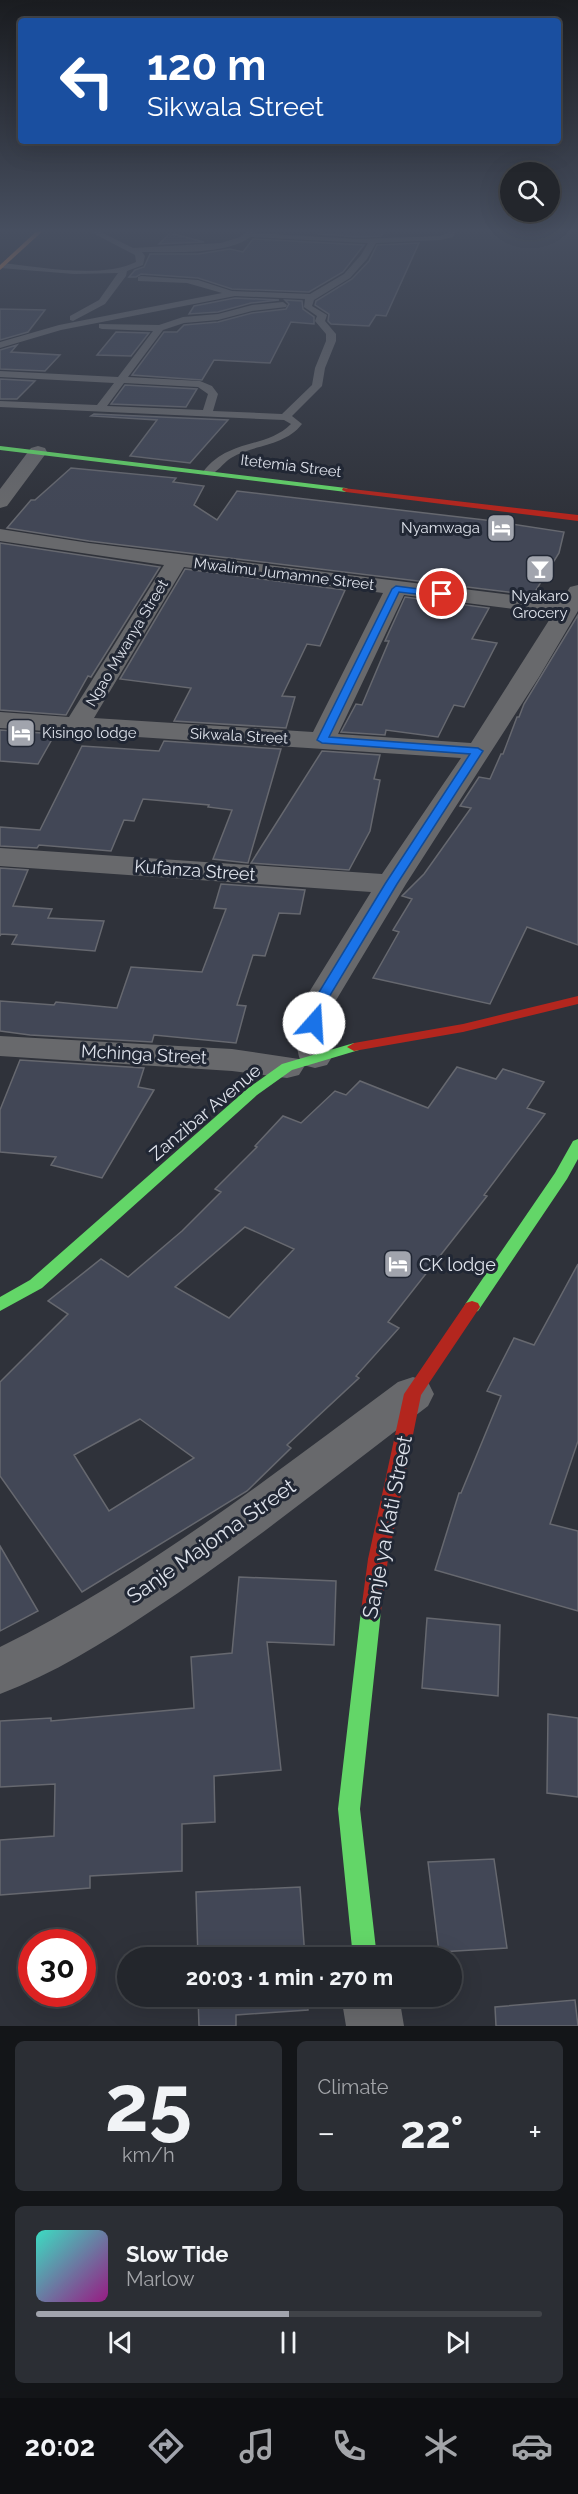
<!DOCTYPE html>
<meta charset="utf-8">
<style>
:root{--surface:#23262c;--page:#2b2e34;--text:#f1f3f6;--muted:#a3a5a9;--line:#404348;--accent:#a1a4ad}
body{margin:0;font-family:Raleway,sans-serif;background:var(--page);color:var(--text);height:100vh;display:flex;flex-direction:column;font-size:22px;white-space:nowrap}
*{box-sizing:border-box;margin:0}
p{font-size:20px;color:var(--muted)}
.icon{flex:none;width:33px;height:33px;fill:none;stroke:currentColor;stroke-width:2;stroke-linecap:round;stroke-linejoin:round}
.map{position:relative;height:2026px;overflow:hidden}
.panel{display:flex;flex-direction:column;gap:15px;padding:15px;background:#131518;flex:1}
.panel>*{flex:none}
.guide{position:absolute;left:18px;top:18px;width:543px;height:126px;border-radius:6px;box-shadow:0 6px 24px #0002,0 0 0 2px var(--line);background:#1a4fa0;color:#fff;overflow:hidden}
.tools{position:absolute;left:500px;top:162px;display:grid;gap:12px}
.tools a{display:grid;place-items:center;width:60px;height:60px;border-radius:50%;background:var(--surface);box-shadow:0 6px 24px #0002,0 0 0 2px var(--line);font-size:30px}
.speed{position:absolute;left:18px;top:1929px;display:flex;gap:12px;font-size:30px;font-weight:700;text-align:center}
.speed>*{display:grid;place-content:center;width:78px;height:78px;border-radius:50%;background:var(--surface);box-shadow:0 6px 24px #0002,0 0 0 2px var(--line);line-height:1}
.speed .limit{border:9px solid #d22;background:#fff;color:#111}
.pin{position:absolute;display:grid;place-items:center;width:51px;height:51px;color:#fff;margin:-26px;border:3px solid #fff;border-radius:50%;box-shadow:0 2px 6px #0007}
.me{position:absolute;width:66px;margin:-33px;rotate:19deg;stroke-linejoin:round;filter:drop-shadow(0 0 4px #0008)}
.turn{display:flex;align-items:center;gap:21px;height:126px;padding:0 30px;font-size:27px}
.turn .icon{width:78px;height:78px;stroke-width:2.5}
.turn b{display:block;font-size:42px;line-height:51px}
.big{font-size:45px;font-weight:700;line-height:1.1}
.panel .tile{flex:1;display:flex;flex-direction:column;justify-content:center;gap:9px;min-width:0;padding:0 21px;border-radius:9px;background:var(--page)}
.panel .dial{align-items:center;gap:0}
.dial b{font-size:78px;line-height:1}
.song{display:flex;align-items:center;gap:18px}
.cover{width:72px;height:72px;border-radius:9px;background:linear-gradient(135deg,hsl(170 70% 55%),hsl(310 70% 35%))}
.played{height:6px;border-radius:3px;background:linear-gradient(90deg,var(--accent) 50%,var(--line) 50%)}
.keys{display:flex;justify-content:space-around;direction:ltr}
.heat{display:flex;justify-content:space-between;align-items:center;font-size:33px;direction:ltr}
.panel .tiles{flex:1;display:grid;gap:15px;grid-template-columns:1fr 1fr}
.tile:last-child{grid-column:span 2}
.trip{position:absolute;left:117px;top:1947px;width:345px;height:60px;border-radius:30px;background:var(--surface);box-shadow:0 6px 24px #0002,0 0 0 2px var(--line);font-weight:700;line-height:60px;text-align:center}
.dock{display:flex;height:96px;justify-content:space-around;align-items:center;background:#0e0f12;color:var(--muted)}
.dock .icon{width:42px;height:42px}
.dock .on{color:var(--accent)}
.dock b{font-size:27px;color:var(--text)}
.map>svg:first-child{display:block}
.building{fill:#424756;stroke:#66686f;stroke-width:1.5;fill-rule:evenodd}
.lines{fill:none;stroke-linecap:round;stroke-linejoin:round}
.lane{fill:#68696c;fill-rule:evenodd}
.street{fill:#68696c;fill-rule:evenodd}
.fast{fill:#63d668;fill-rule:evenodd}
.slow{fill:#ff974d;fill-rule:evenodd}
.jam{fill:#b3261e;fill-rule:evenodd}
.route{fill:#1a73e8;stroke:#114b97;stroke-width:1.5}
.labels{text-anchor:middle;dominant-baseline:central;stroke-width:6;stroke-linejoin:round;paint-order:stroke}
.far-street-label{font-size:15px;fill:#dee2eb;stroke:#212734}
.far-poi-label{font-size:15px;fill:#dee2eb;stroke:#212734;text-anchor:end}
.street-label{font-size:18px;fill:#dee2eb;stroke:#212734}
.poi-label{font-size:18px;fill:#dee2eb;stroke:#212734;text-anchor:start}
.near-street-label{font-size:21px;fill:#dee2eb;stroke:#212734}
</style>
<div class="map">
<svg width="578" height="2026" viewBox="0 0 578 2026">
<rect width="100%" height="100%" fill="#2f323a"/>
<path class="building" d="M324,229H385L381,236L358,237L319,234Z
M170,233L204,242L159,244Z
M253,239L364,245L343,272L309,292L232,289L198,278L141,274L136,277H129L135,270L144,267L150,254H198L230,249L243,252Z
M419,243L386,316L376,315L369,326L331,324L328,321L329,314L315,305L316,301L352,279L369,261L377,245Z
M235,298L279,300L251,303L218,312L189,314L194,306Z
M285,300L302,301L303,309L314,317V324L291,322L270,363L214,360L202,380L132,375L164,332H177L184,325L218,322L252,313L286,309L289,304Z
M0,309L45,310L28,332L0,340Z
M116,332L149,333L131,356L97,355Z
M17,345L11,352L60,355L45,371L0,369V350Z
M0,379L35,381L17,399H0Z
M125,385L197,389L186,407L111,404Z
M94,414L228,420L190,463L130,456L157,420L91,416Z
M71,468L176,478L173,482L204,486L194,505L217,520L237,491L485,520L564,532L559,553L533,595L89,541L7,528L31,500H35Z
M0,543L160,567L91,677L88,676L66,715L0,710Z
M185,569L345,590L320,646L307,644L282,696L295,697L286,728L174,721L191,688L120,679Z
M405,597L489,608L472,639L497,643L464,707L454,705L438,737L386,730L385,735L341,732L356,704L362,705L389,641H385Z
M578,615V945L527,927L490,1004L373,978L399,932L393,930L412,899L402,896L424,874L471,808L460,806L479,777L490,779L501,754H503L517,717H519L524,704Z
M0,730L55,734L38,764L0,761Z
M164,741L281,749L248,863L213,859L232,810L208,807L209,805L143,799L134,821L124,820L111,851L39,845L37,848L0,846V827L40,830L82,746L159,751Z
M322,751L380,755L374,779L380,780L370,831L349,870L251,863Z
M0,868L28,870L13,906L52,909L48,918L104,921L95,951L12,944L17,935L1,934L0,936Z
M221,884L305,890L300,914L279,913L265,956L253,955L237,1005L246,1006L236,1043L154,1035L152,1042L30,1035L0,1031V1001L54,1005L56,1002L117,1008L131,967L202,972L226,909L214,908Z
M20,1060L144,1068L138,1087L154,1090L102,1178L51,1165L56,1157L0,1152V1110Z
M457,1067L496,1079L503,1069L544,1082L527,1108L545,1114L484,1195L487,1196L388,1322L399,1328L356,1376L359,1378L287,1445L291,1448L247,1491L82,1592L0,1476V1382L68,1314L48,1301L101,1259L128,1277L182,1231L221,1192L215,1189L257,1147L255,1146L283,1116L301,1123L335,1091L346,1095L360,1081L428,1108ZM245,1227L294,1249L229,1318L175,1287ZM140,1419L194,1458L109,1511L74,1455Z
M578,1264V1441L550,1524L578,1531V1611L435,1570L459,1493H461L501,1396L487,1391L514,1338L534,1345Z
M0,1546L38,1611L0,1631Z
M239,1577L336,1581L334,1645L267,1642L281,1770L214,1776L215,1822L182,1824V1871L90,1876V1888L0,1895V1840L54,1836L55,1784L0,1787V1721L51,1718V1721L194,1708L191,1657L232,1653Z
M427,1618L500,1625L498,1696L422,1688Z
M548,1714L578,1718V1797L547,1793Z
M494,1859L507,1948L439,1952L428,1862Z
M300,1887L305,1958H198L196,1892Z
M198,1996H307L308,2010L236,2015V2026H199Z
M575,2000L578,2026H496L495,2007Z"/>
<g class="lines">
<path class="lane" d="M85,229H95L133,248L221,243L240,237L249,229H257L254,233L358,239L440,236L447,233L449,229H457L453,237L441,240L376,243L367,259L350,278L314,300L312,306L327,315L325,321L336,334V341L325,368L322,386L292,416L302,424C284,447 254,444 231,458C223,463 217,473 209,475L203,472C229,438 266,449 291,424L284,420L0,407V401L97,405L114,383L0,377V371L118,377L153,331L102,329L99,328V324L159,325L183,317L218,314L252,305L283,302L287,305L286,307L252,311L218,320L184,323L163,330L128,377L200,381L212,386L218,394L213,411L282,414L312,385L315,368L326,341V334L315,321L317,316L304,307L305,299L235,296L61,330L0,348V342L59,325L222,293L187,283L138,281V277L141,276L198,280L232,291L310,294L344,274L361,255L368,243L250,237C228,255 170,252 142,252L145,256L143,265L127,271L126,276L105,304L73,321L70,320V316L99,300L118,273L74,274L0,268L2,263C40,267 101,279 136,262L135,255ZM124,383L198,387L208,394L203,410L107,406Z"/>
<path class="street" d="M38,446L45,448L47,452L7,506L0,508V489L31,448Z
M0,529L89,543L561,601L570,587L578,585V611L539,677L406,884L335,1002L331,1023L332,1057L327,1065L315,1068L303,1065C292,1048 298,1021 303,1002L371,892L0,866V848L382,874L461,758L0,728V712L69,717L164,565L0,541ZM184,567L383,593L313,732L94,718ZM404,595L553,614L471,743L338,734Z
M0,1036L232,1049L299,1059L304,1067L299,1075L287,1078L232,1071L0,1056Z
M413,1377L428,1382L434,1394L428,1406C337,1475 247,1548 151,1611C103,1643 53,1674 0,1694V1647C144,1576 269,1477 398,1382Z
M341,1996H399L404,2026H346Z"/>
<path class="fast" d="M0,446L346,488L350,490L346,492L0,450Z
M354,1043L361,1047L359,1050L292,1070L257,1095L42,1288L0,1311V1297L30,1280L247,1089L282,1064Z
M578,1139V1159L567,1179L478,1311L472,1313L466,1311L464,1307L466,1303L555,1173L573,1141Z
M371,1602L378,1605L381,1611L360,1809L377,1958H353L338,1809L361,1611L364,1605Z"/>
<path class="slow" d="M39,229H45L0,270V265Z"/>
<path class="jam" d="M343,488L578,515V521L346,492L342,490Z
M578,996V1004L463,1032L354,1051L347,1047L354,1043L463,1024Z
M472,1301L478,1303L480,1307L421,1395L388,1559L381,1611L378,1617L371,1620L364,1617L361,1611L368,1559L404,1394L466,1303Z"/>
</g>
<linearGradient id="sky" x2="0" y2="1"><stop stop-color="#1a1c20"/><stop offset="0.45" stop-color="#474f60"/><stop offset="1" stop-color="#474f60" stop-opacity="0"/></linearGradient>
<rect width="578" height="513" fill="url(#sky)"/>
<path class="route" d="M396,586L442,592L446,594L442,597L399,592L329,737L478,748L483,751L397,884L326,1002L321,1023L314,1027L307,1023L313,1002L385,884L470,754L322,743L317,740L392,589Z"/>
<defs>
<g id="hotel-square" transform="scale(1.5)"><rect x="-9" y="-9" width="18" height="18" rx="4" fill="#a1a4ad" stroke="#212734"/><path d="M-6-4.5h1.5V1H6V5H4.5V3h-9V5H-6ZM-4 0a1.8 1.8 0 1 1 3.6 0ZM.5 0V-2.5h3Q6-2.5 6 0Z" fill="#fff"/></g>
<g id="bar-square" transform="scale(1.5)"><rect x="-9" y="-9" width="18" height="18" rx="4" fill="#a1a4ad" stroke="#212734"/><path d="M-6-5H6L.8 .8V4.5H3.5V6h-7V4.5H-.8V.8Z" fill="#fff"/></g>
</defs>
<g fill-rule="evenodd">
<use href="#hotel-square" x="501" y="528"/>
<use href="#bar-square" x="540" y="569"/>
<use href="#hotel-square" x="21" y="733"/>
<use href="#hotel-square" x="398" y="1264"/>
</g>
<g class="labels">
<g class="far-street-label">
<text transform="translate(291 466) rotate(7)">Itetemia Street</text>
<text transform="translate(284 574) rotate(7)">Mwalimu Jumamne Street</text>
<text transform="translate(127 643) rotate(-59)">Ngao Mwanya Street</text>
<text transform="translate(239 736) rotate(3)">Sikwala Street</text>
</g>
<g class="far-poi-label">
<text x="480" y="528">Nyamwaga</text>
<text x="540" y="596" text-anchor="middle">Nyakaro<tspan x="540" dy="17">Grocery</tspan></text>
<text x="42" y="733" text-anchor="start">Kisingo lodge</text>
</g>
<g class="street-label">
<text transform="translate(195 870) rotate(4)">Kufanza Street</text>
<text transform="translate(144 1054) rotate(3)">Mchinga Street</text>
<text transform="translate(205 1112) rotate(-40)">Zanzibar Avenue</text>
</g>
<g class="poi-label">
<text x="419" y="1264">CK lodge</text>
</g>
<g class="near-street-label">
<text transform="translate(387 1527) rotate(-79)">Sanje ya Kati Street</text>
<text transform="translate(211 1541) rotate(-35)">Sanje Majoma Street</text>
</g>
</g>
</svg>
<div class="tools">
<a><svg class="icon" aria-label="search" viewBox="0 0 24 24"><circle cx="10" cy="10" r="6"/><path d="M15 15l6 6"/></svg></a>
</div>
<div class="speed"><div class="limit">30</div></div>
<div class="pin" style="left:442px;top:594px;background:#d93025"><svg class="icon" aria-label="arrive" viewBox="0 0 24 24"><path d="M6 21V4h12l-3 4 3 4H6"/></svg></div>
<svg class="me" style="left:314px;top:1023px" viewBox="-20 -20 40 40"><circle r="19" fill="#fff"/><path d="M0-13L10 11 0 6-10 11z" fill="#1a73e8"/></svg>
<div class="trip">20:03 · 1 min · 270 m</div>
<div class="guide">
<div class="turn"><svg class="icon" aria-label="left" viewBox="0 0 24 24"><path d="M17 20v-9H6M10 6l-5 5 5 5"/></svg><div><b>120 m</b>Sikwala Street</div></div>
</div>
</div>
<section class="panel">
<div class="tiles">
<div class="tile dial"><b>25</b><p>km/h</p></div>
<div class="tile"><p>Climate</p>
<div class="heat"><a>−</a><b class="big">22°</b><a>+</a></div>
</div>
<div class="tile">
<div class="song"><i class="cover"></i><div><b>Slow Tide</b><p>Marlow</p></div></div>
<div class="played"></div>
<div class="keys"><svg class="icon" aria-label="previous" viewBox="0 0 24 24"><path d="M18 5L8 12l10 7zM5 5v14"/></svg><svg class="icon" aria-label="pause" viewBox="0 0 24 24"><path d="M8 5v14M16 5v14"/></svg><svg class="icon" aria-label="next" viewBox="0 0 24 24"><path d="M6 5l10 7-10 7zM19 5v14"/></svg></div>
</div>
</div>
</section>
<nav class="dock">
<b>20:02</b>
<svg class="icon on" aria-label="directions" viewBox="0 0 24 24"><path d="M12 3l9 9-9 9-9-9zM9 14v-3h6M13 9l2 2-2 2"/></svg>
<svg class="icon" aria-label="music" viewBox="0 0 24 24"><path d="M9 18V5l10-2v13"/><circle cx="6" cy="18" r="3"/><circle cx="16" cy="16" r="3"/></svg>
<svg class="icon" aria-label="phone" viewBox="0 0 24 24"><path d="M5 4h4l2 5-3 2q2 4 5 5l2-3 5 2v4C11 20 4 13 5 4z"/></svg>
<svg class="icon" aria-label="climate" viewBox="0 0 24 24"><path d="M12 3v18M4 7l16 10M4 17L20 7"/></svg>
<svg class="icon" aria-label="car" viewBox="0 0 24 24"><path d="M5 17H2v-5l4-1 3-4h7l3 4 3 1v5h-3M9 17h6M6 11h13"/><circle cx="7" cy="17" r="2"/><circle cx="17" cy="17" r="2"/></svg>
</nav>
